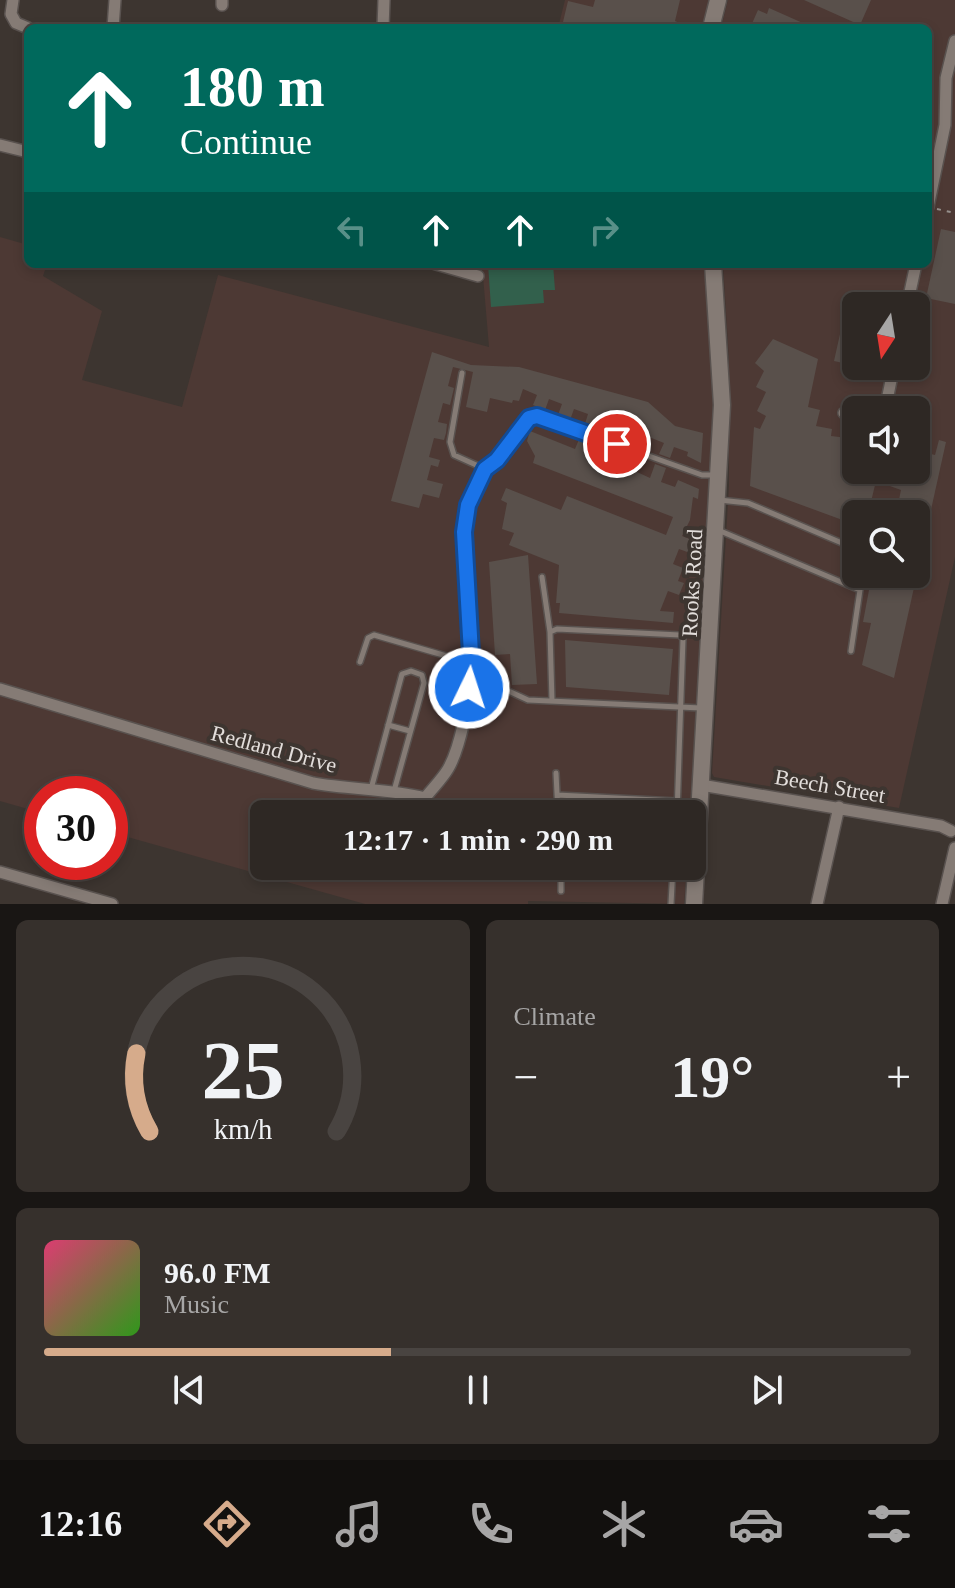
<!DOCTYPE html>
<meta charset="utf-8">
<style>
:root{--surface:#2e2824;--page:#36302c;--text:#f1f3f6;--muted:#a7a6a6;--line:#494441;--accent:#d6ab8b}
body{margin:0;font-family:Georgia,serif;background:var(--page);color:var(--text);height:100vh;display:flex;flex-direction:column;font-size:30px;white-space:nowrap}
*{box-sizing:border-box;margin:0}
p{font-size:26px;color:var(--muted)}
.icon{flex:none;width:44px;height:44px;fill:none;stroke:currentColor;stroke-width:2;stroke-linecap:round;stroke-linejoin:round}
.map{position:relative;height:904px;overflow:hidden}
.drawer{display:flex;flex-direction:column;gap:16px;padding:16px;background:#191614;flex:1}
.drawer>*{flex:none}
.top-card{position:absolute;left:24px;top:24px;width:908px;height:244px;border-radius:12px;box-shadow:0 4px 12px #0003,0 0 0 2px var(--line);background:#00695c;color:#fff;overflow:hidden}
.needle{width:52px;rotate:192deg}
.fabs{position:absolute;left:842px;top:292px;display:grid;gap:16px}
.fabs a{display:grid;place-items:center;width:88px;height:88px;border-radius:12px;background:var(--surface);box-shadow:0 4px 12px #0003,0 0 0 2px var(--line);font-size:40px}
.speed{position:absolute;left:24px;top:776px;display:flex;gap:16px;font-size:40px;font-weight:700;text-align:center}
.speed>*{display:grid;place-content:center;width:104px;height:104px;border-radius:50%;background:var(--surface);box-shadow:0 4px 12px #0003,0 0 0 2px var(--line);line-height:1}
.speed .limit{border:12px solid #d22;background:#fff;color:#111}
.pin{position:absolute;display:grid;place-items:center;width:68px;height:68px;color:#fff;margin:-34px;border:4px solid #fff;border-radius:50%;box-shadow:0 2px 8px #0007}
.me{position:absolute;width:88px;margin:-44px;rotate:4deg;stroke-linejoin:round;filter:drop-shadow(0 0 6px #0008)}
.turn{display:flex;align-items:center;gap:28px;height:168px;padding:0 24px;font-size:36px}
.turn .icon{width:104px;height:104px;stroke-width:2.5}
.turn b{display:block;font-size:56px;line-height:68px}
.lanes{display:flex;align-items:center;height:76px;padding:0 24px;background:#0003;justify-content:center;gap:40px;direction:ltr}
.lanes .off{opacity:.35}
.big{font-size:60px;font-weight:600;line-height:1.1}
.drawer .widget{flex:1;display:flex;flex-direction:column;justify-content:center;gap:12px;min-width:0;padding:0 28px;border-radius:12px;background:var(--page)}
.drawer .dial{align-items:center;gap:0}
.dial svg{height:208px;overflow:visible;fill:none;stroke:var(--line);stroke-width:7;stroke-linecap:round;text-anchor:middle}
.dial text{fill:var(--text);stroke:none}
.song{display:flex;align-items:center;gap:24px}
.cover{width:96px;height:96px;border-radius:12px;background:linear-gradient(135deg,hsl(340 70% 55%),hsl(110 70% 35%))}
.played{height:8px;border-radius:4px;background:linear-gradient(90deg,var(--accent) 40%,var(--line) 40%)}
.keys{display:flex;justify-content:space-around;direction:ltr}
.heat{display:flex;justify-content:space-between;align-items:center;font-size:44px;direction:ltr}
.drawer .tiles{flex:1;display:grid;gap:16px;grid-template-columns:1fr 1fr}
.widget:last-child{grid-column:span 2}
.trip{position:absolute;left:250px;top:800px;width:456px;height:80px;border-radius:12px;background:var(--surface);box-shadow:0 4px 12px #0003,0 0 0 2px var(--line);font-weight:600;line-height:80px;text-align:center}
.dock{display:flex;height:128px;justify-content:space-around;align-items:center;background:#12100e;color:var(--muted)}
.dock .icon{width:56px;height:56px}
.dock .on{color:var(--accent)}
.dock b{font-size:36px;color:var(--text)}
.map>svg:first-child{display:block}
.industrial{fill:#4d3934;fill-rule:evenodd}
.green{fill:#32604c}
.building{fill:#59504b}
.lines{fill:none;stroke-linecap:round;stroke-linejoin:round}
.lane-casing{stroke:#59524f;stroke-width:8}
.street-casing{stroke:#59524f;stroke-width:14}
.secondary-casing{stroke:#59524f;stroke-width:19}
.path{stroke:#96908c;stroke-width:2;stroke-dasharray:4 6;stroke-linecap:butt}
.lane{stroke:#857b75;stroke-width:5}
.street{stroke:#857b75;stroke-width:11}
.secondary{stroke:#857b75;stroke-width:16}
.route-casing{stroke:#114b97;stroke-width:20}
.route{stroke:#1a73e8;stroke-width:14}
.labels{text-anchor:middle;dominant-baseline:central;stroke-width:8;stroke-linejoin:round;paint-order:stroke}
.street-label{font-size:22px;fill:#e3dedb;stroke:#3d3530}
</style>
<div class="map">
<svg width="955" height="904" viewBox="0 0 955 904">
<rect width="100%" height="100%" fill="#3d3530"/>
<path class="industrial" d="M565,0H711L706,28H558Z
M728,0H955V557L899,808L714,777L712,773L729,485V360L723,264H928V28H721ZM856,306H916V366H856ZM856,410H916V470H856ZM856,514H916V574H856Z
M0,237L28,245V264H47L43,276L102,311L82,380L182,407L218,275L489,347L482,264H706L713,405L690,814H264V866H687L684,904L528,901V904H365L110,832V794H42V813L0,801Z"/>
<path class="green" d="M488,264H553L555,290H543L544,303L491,307Z"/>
<path class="building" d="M595,0H680L675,21L691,28H590L563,22L568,1L593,7Z
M804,0H871L860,25Z
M769,8L814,28H750L758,10L767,14Z
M941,229L955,232V304L926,298Z
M844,316L856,319V366L834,361Z
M773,339L818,359L808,407L820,410L816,426L832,429L831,436L856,439V470H916L919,451L935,455L939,440L946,442L919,564H916V514H896L901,490L876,481L868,514H856V525L750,486L754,427L760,429L766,416L757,411L766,392L756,387L764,371L755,363Z
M432,352L471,365L519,367L648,402L675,426L703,433L701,463L687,456L688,452L674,447L670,458L659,454L664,443L649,437L645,449L633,444L638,433L624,428L620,440L609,436L613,423L599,418L594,430L584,427L588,414L574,409L570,420L558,415L562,404L549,399L545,410L533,405L537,395L523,389L519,401L513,400L512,403L490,398L487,412L466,407L473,372L453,367L448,386L454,388L450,405L443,403L438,422L447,424L446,433L444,440L434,438L429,457L440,460L438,467L431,465L427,480L443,484L439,498L423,494L419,508L391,501Z
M530,431L575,449L580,437L591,442L586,453L600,458L605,446L617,451L612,463L625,468L630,455L641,459L637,472L650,478L655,464L666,468L661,482L675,487L678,480L699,489L698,499L693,497L690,520L682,536L695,541L690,553L679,549L673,564L683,568L678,581L684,583L679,595L668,591L660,611L674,612L673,623L559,613L560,603H556L559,565L509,545L514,533L502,529L507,503L501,500L506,488L561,510L567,496L666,535L673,517L533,463L535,456L527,441Z
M528,555L537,684L512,685L510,654L495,655L489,562Z
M872,574H917L894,678L862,665L871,623L863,622Z
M565,640L673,649L669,695L566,687Z"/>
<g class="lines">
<g class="lane-casing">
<path id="lane" d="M462,373L450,442L454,455L485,469
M498,458C508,443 519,421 537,416L702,475H714
M719,500L748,503L856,549
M718,530L860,590L863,574
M542,577L550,632
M851,651L860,590
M360,662L368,638L374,635L450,657L471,659
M470,688L504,689L528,700L701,708
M552,701L550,632L557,629L680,635L683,639L677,814
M388,725L410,731
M556,773L558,814
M371,789L402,674L411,671L422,675L424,683L394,791
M557,795L696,802
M561,866V891
M634,866L691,869
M671,904L673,867"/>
</g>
<g class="street-casing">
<path id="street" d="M13,0L11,14L16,23L28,28
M222,5V0
M113,28L115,0
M383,28L384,0
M0,145L28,152
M928,207L945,125L946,78L955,41
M436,264L478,276
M907,306L916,264
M885,410L894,366
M844,413L856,416
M0,689L313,783C351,790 388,788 425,798C432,789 442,779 448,769C461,747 469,698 472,673C479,609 435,508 497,460
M701,785L941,826L951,831
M0,872L112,904
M817,904L839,807
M942,904L955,848"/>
</g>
<g class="secondary-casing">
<path id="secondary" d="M711,28L718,0
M694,904L722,405L713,264"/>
</g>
<path class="path" d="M937,209L955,213"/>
<use href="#lane" class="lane"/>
<use href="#street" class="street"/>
<use href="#secondary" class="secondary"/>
</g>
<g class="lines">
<g class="route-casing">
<path id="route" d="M469,688L472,671L464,532L468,505L485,469L497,460L529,418L537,416L617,444"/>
</g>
<use href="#route" class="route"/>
</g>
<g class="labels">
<g class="street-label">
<text transform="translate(692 583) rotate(-87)">Rooks Road</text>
<text transform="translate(274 749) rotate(15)">Redland Drive</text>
<text transform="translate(830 786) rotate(10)">Beech Street</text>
</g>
</g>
</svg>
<div class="fabs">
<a><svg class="needle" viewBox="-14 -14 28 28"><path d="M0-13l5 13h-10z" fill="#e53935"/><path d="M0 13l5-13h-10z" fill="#a7a6a6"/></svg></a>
<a><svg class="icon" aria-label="sound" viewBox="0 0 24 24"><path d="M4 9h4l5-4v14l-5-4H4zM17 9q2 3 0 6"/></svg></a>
<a><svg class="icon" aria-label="search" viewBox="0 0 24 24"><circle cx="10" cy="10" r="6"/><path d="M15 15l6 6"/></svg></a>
</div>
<div class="speed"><div class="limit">30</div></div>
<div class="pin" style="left:617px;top:444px;background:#d93025"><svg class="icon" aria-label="arrive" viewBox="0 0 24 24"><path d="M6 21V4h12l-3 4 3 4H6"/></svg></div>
<svg class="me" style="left:469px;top:688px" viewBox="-20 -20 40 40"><circle r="17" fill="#1a73e8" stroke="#fff" stroke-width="3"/><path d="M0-11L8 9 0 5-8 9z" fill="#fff"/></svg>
<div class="trip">12:17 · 1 min · 290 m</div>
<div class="top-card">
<div class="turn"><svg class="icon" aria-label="ahead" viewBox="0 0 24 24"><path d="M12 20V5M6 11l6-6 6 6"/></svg><div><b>180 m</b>Continue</div></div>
<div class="lanes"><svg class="icon off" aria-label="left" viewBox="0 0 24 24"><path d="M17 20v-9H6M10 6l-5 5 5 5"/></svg><svg class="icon" aria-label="ahead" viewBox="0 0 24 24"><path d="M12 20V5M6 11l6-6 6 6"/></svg><svg class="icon" aria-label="ahead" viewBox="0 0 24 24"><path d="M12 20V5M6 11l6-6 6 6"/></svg><svg class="icon off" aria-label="right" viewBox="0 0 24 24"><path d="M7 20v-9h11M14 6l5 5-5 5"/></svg></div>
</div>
</div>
<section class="drawer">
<div class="tiles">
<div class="widget dial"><svg viewBox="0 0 100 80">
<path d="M14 69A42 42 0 1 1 86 69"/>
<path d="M14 69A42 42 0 0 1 9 39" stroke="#d6ab8b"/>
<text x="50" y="56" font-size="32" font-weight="700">25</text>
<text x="50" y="72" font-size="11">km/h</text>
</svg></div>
<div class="widget"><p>Climate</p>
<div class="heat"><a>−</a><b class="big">19°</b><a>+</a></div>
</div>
<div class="widget">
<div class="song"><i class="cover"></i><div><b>96.0 FM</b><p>Music</p></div></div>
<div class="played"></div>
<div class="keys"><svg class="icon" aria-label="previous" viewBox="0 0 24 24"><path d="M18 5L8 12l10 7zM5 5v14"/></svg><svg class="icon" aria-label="pause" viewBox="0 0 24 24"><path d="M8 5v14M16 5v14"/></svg><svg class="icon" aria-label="next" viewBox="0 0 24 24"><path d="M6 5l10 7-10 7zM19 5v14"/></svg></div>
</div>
</div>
</section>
<nav class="dock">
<b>12:16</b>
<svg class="icon on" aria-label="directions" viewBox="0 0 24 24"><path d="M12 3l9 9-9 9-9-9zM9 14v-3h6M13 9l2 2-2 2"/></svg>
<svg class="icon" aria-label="music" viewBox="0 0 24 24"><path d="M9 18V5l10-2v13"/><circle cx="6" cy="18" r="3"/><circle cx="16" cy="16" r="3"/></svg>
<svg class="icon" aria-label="phone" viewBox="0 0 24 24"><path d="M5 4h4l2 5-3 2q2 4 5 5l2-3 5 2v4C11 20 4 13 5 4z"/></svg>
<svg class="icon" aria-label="climate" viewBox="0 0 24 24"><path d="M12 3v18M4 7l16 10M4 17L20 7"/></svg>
<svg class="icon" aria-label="car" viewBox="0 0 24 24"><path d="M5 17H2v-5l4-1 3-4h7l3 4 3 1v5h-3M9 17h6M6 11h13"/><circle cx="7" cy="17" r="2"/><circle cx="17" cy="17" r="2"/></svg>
<svg class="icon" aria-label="filters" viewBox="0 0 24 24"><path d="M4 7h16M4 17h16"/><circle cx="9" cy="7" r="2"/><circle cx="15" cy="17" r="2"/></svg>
</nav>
